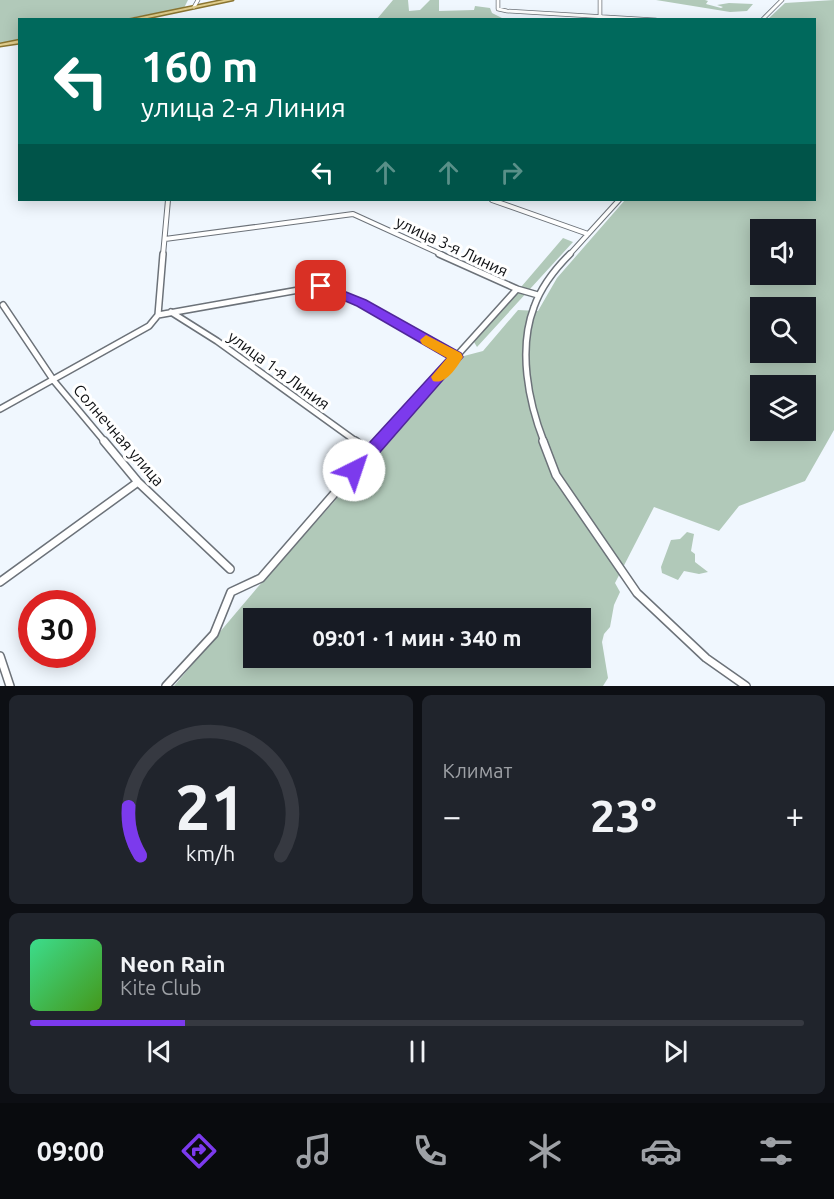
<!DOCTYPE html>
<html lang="ru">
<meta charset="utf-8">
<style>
:root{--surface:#171b24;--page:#20242c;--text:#f1f3f6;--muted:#9ea1a6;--line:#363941;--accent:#7c3aed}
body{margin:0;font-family:Ubuntu,sans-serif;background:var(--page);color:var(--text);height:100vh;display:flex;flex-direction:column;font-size:22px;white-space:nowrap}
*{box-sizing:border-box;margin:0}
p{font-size:20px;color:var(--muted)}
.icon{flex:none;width:33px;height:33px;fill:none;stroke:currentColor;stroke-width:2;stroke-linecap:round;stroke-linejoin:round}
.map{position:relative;height:686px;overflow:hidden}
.drawer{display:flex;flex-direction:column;gap:9px;padding:9px;background:#0d0f14;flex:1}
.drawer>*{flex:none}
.top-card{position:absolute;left:18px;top:18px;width:798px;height:183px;border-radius:0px;box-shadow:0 3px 15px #0003;background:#00695c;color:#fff;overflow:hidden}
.controls{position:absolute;left:750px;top:219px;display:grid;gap:12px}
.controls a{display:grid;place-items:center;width:66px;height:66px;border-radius:0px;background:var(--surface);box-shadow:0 3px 15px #0003;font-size:30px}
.speed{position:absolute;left:18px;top:590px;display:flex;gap:12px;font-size:30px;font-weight:700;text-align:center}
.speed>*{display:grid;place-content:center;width:78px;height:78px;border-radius:50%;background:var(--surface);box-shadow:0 3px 15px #0003;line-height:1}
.speed .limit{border:9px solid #d22;background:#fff;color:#111}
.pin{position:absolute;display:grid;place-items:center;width:51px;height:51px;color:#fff;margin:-26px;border-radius:12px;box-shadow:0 3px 9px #0006}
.me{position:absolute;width:66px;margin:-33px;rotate:41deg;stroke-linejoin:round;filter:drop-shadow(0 0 4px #0008)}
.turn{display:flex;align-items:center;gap:21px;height:126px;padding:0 24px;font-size:27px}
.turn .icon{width:78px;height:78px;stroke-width:2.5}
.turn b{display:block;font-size:42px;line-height:51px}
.lanes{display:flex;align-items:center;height:57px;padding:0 24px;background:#0003;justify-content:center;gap:30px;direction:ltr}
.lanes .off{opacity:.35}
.big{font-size:45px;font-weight:700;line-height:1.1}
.drawer .widget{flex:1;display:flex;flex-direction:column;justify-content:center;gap:9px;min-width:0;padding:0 21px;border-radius:9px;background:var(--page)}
.drawer .dial{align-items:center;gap:0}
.dial svg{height:156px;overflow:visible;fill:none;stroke:var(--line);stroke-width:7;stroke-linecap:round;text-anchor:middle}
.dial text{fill:var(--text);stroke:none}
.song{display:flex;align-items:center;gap:18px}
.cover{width:72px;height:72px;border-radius:9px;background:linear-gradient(135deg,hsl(150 70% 55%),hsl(100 70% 35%))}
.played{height:6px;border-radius:3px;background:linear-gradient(90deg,var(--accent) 20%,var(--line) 20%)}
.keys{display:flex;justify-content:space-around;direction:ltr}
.heat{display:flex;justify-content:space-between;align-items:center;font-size:33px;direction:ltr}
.drawer .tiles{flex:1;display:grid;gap:9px;grid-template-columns:1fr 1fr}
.widget:last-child{grid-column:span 2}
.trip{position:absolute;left:243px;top:608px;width:348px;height:60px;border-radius:0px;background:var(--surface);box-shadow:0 3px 15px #0003;font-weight:700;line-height:60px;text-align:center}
.dock{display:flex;height:96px;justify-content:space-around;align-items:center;background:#090b0e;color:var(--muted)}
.dock .icon{width:42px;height:42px}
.dock .selected{color:var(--accent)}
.dock b{font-size:27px;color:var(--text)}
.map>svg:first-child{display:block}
.green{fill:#b1c9b9;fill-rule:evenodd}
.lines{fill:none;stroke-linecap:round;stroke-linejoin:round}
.street-far3-casing{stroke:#6c7279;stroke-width:4.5}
.street-far2-casing{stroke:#6c7279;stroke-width:6}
.street-far1-casing{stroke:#6c7279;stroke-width:8}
.street-casing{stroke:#6c7279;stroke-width:10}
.primary-casing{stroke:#8a7531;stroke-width:3}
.street-far3{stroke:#fff;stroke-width:3}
.street-far2{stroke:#fff;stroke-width:4}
.street-far1{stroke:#fff;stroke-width:5}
.street{stroke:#fff;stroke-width:7}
.primary{fill:#e0cd8d;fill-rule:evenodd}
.route{fill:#7c3aed;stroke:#51269a;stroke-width:1.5}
.slow{fill:#f59e0b}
.labels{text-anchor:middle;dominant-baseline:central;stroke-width:6;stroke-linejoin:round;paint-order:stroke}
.street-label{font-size:16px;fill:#0f1114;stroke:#fff}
</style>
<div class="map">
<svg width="834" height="686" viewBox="0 0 834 686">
<rect width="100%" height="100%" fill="#f0f7fe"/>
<path class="green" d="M0,0H188L184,8L124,19L20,20L19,40L0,44Z
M393,0H408L409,11L420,10L430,0H439V11L474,10L475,6L490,8L492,13L502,18L377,19Z
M656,0H705L708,1L706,4L721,8L723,7L717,5L729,3L753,4L747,11L730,12Z
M834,0V430L805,481L739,506L719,531L654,507L615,583L620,592L614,605L610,627L604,634L602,642L608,678L603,686H174L257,588L464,356L483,351L518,310L538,311L557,278L625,200H814V20L768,19L785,3ZM760,230H806V274H760ZM760,308H806V352H760ZM760,386H806V430H760ZM254,618H580V657H254Z
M563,238L573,242L477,347L474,342Z
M687,532L694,534L691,551L695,554V562L708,572L699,574L684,571L678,580L662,573L661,567L671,540L680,539Z"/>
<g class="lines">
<g class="street-far3-casing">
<path id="street-far3" d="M498,0V9L507,11L656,20
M600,0V16
M194,7L198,0
M762,20L782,0"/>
</g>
<g class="street-far2-casing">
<path id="street-far2" d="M492,200L588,234
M165,239L353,214L443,255
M163,255L168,200
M569,255L619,200"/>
</g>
<g class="street-far1-casing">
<path id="street-far1" d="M439,254L517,289L538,295
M3,305L54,381L105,442
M171,312L217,341L357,442
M158,315L321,286L362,303L456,357
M0,409L149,326L158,315L163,254
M379,442L517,289
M544,442C528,401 518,349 534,307C541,287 556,268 570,254"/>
</g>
<g class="street-casing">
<path id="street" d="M104,441L138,482L230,569
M355,441L370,452
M543,441L556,475L637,593L706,658L746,686
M0,582L138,482
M0,656L10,686
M166,686L214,634L231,592L261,578L380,441"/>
</g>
<g class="primary-casing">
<path id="primary" d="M224,0H233L138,20H127Z
M20,40V43L0,46V44Z"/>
</g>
<use href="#street-far3" class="street-far3"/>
<use href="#street-far2" class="street-far2"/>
<use href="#street-far1" class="street-far1"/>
<use href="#street" class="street"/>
<use href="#primary" class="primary"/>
</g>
<path class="route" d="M321,282L366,300L461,353L463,357L360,475L354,477L349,475L346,470L349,465L447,358L357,306L317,289L315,286Z"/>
<path class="slow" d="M426,335L461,353L463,357C457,367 446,385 433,381L431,377L447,358L422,344L420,340Z"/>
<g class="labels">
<g class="street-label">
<text transform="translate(452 246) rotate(25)">улица 3-я Линия</text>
<text transform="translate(279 370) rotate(36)">улица 1-я Линия</text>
<text transform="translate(119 435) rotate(49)">Солнечная улица</text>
</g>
</g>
</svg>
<div class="controls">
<a><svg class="icon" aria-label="sound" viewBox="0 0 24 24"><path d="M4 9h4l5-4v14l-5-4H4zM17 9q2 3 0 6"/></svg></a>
<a><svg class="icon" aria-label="search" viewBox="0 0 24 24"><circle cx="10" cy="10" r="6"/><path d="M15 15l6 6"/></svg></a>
<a><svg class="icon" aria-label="layers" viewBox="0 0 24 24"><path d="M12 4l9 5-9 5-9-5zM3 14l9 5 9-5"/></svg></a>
</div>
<div class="speed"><div class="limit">30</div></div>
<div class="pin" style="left:321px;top:286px;background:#d93025"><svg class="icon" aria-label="arrive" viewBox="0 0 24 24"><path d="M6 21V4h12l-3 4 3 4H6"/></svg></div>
<svg class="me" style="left:354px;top:470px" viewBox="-20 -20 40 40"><circle r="19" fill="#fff"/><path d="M0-13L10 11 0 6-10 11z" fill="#7c3aed"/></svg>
<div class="trip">09:01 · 1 мин · 340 m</div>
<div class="top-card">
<div class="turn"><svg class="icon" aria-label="left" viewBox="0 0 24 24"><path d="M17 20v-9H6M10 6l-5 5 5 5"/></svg><div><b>160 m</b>улица 2-я Линия</div></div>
<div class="lanes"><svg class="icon" aria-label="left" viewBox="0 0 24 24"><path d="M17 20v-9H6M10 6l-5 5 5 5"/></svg><svg class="icon off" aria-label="ahead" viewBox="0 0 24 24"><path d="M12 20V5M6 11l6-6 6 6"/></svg><svg class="icon off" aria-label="ahead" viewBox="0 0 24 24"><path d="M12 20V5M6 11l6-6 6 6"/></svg><svg class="icon off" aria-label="right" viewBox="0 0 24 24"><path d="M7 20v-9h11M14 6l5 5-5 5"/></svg></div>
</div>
</div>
<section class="drawer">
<div class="tiles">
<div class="widget dial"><svg viewBox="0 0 100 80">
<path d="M14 69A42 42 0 1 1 86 69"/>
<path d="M14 69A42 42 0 0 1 8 44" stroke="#7c3aed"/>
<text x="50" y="56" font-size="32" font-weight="700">21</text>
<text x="50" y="72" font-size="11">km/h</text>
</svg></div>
<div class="widget"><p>Климат</p>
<div class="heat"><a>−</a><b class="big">23°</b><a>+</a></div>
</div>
<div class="widget">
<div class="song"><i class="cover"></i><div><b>Neon Rain</b><p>Kite Club</p></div></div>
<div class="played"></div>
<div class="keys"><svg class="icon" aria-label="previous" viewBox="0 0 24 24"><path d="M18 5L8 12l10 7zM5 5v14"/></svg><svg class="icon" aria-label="pause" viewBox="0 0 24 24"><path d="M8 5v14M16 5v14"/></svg><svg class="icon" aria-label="next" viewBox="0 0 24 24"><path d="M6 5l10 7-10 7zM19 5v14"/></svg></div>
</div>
</div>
</section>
<nav class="dock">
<b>09:00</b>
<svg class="icon selected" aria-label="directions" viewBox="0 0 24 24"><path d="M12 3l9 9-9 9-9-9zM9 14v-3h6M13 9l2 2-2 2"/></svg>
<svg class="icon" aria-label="music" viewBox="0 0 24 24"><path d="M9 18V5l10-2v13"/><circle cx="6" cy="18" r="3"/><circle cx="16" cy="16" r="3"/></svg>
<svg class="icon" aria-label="phone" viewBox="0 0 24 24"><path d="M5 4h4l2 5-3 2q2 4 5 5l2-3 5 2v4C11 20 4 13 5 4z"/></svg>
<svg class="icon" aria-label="climate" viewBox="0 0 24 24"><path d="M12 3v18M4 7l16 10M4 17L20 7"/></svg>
<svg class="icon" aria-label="car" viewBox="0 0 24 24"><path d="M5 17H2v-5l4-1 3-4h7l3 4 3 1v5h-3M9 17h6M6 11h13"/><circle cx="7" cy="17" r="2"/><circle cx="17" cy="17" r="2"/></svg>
<svg class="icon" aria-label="filters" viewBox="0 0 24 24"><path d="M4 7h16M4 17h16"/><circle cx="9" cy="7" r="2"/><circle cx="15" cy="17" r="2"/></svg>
</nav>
